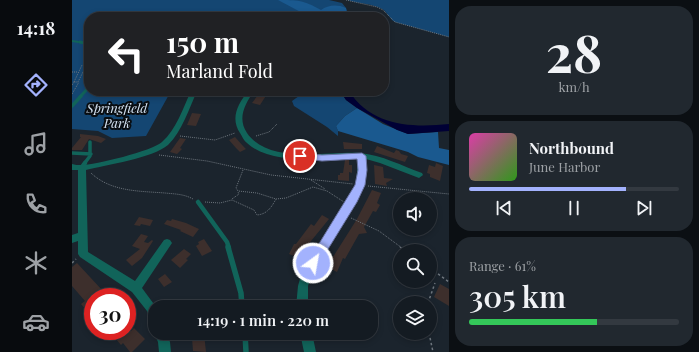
<!DOCTYPE html>
<meta charset="utf-8">
<style>
:root{--surface:#141b22;--page:#21282f;--text:#f1f3f6;--muted:#9da1a5;--line:#333940;--accent:#a3b2fd}
body{margin:0;font-family:"Playfair Display",serif;background:var(--page);color:var(--text);height:100vh;display:flex;flex-direction:column;font-size:15px;white-space:nowrap}
*{box-sizing:border-box;margin:0}
p{font-size:13px;color:var(--muted)}
.icon{flex:none;width:22px;height:22px;fill:none;stroke:currentColor;stroke-width:2;stroke-linecap:round;stroke-linejoin:round}
.map{position:relative;flex:1;overflow:hidden}
.details{display:flex;flex-direction:column;gap:6px;padding:6px;background:#0b0f13;width:250px}
.details>*{flex:none}
.top-card{position:absolute;left:12px;top:12px;width:305px;height:84px;border-radius:16px;box-shadow:0 2px 6px #0003,0 0 0 1px var(--line);background:#202124;color:#fff;overflow:hidden}
.tools{position:absolute;left:321px;top:192px;display:grid;gap:8px}
.tools a{display:grid;place-items:center;width:44px;height:44px;border-radius:50%;background:var(--surface);box-shadow:0 2px 6px #0003,0 0 0 1px var(--line);font-size:20px}
.speed{position:absolute;left:12px;top:288px;display:flex;gap:8px;font-size:20px;font-weight:700;text-align:center}
.speed>*{display:grid;place-content:center;width:52px;height:52px;border-radius:50%;background:var(--surface);box-shadow:0 2px 6px #0003,0 0 0 1px var(--line);line-height:1}
.speed .limit{border:6px solid #d22;background:#fff;color:#111}
.pin{position:absolute;display:grid;place-items:center;width:34px;height:34px;color:#fff;margin:-17px;border:2px solid #fff;border-radius:50%;box-shadow:0 1px 4px #0007}
.me{position:absolute;width:44px;margin:-22px;rotate:32deg;stroke-linejoin:round;filter:drop-shadow(0 0 3px #0008)}
.turn{display:flex;align-items:center;gap:14px;height:84px;padding:0 16px;font-size:18px}
.turn .icon{width:52px;height:52px;stroke-width:2.5}
.turn b{display:block;font-size:28px;line-height:34px}
.big{font-size:30px;font-weight:600;line-height:1.1}
.details .widget{flex:1;display:flex;flex-direction:column;justify-content:center;gap:6px;min-width:0;padding:0 14px;border-radius:16px;background:var(--page)}
.details .dial{align-items:center;gap:0}
.dial b{font-size:52px;line-height:1}
.song{display:flex;align-items:center;gap:12px}
.cover{width:48px;height:48px;border-radius:6px;background:linear-gradient(135deg,hsl(320 70% 55%),hsl(110 70% 35%))}
.played{height:4px;border-radius:2px;background:linear-gradient(90deg,var(--accent) 75%,var(--line) 75%)}
.keys{display:flex;justify-content:space-around;direction:ltr}
.charge{height:6px;border-radius:3px;background:linear-gradient(90deg,#34c759 61%,var(--line) 0)}
.trip{position:absolute;left:76px;top:300px;width:230px;height:40px;border-radius:16px;background:var(--surface);box-shadow:0 2px 6px #0003,0 0 0 1px var(--line);font-weight:600;line-height:40px;text-align:center}
main{display:flex;flex:1;min-height:0}
.menu{display:flex;flex-direction:column;width:72px;justify-content:space-around;align-items:center;background:#080b0e;color:var(--muted)}
.menu .icon{width:28px;height:28px}
.menu .active{color:var(--accent)}
.menu b{font-size:18px;color:var(--text)}
.map>svg:first-child{display:block}
.green{fill:#144672}
.forest{fill:#1a598f}
.water{fill:#000035}
.building{fill:#3d2f2c}
.lines{fill:none;stroke-linecap:round;stroke-linejoin:round}
.path-far1{stroke:#6d757d;stroke-width:1;stroke-dasharray:1 1;stroke-linecap:butt}
.path{stroke:#6d757d;stroke-width:1.5;stroke-dasharray:2.5 2.5;stroke-linecap:butt}
.lane-far4{stroke:#11645a;stroke-width:2}
.lane-far3{stroke:#11645a;stroke-width:3}
.lane-far2{stroke:#11645a;stroke-width:3.5}
.lane-far1{stroke:#11645a;stroke-width:4.5}
.lane{stroke:#11645a;stroke-width:5.5}
.street{fill:#11645a;fill-rule:evenodd}
.route{fill:#a3b2fd;stroke:#6a74a4}
.labels{text-anchor:middle;dominant-baseline:central;stroke-width:4;stroke-linejoin:round;paint-order:stroke}
.park-label{font-size:13px;font-style:italic;fill:#d5e4f4;stroke:#090d11}
</style>
<main>
<nav class="menu">
<b>14:18</b>
<svg class="icon active" aria-label="directions" viewBox="0 0 24 24"><path d="M12 3l9 9-9 9-9-9zM9 14v-3h6M13 9l2 2-2 2"/></svg>
<svg class="icon" aria-label="music" viewBox="0 0 24 24"><path d="M9 18V5l10-2v13"/><circle cx="6" cy="18" r="3"/><circle cx="16" cy="16" r="3"/></svg>
<svg class="icon" aria-label="phone" viewBox="0 0 24 24"><path d="M5 4h4l2 5-3 2q2 4 5 5l2-3 5 2v4C11 20 4 13 5 4z"/></svg>
<svg class="icon" aria-label="climate" viewBox="0 0 24 24"><path d="M12 3v18M4 7l16 10M4 17L20 7"/></svg>
<svg class="icon" aria-label="car" viewBox="0 0 24 24"><path d="M5 17H2v-5l4-1 3-4h7l3 4 3 1v5h-3M9 17h6M6 11h13"/><circle cx="7" cy="17" r="2"/><circle cx="17" cy="17" r="2"/></svg>
</nav>
<div class="map">
<svg width="377" height="352" viewBox="0 0 377 352">
<rect width="100%" height="100%" fill="#1b242d"/>
<path class="green" d="M0,0H257L270,3L274,8L276,17H17V91H99L74,136L40,138L26,131L0,129Z
M275,0H377V37L323,22C317,19 316,12 310,9C299,3 287,4 275,0Z
M234,91H268L274,100L285,108L273,116L264,126L266,131V136L255,127L222,106L220,101Z"/>
<path class="forest" d="M206,0C226,0 231,0 249,10C256,5 265,4 274,8L276,17H238Z
M285,108L311,124L336,134L366,132L367,148L377,150V165L346,157L336,152L266,131L264,126L273,116Z"/>
<path class="water" d="M268,91H277C299,126 340,128 377,124V131L336,134L325,130L285,108L274,100Z"/>
<path class="building" d="M189,91H197L188,105L180,103Z
M120,113L129,114L124,126L115,125Z
M8,134L26,136L34,139L29,143L17,139L10,150H0V148L9,137H8Z
M163,137L171,146L174,149L168,152L164,148L157,140Z
M108,138L114,139L108,148L110,149L105,154L98,152Z
M271,142L290,144V149H272Z
M305,146L322,153L324,150L327,151L329,154L336,156L333,162L302,152Z
M273,160H277V165H280V173L277,172V181L266,180V175H268V173H271Z
M364,163L371,166L368,181L358,177V174L355,173L357,165L363,167Z
M302,165L311,167L312,178L321,179L314,183L315,186L303,184Z
M300,190L309,193L305,203L308,205L304,212L301,211L292,227L295,233L287,234L273,259L271,258L265,272L255,267L260,256L261,257L285,219Z
M250,215L257,219L235,246L233,245L227,258L217,254L222,244H224L239,224L242,226Z
M67,217L81,220L78,226L69,224L68,226L62,225Z
M100,219L114,223L127,229L121,237L108,231L109,230L92,224L95,220L99,221Z
M69,234L76,236L72,242L76,243L80,240L81,241L70,258L60,266L54,260L68,249L60,246Z
M132,239L140,251L130,256L124,246L127,244L126,242Z
M112,249L119,254L114,259L116,260L108,268L99,260Z
M5,263L30,290L27,293L31,297H21V310L18,307L14,310L9,304L13,301L0,286V267Z
M93,274L100,282L92,287L86,279Z
M368,284L377,289V306L362,297Z
M55,327L59,331L62,328L73,339L60,352H58L51,343L49,345L37,331H55Z
M123,333H132L134,352L121,351L120,338L123,337Z"/>
<g class="lines">
<path class="path-far1" d="M274,0L305,7L311,10L323,22L377,37
M25,15V17
M0,72H5
M2,82L10,65
M0,85L2,82H6L15,64
M0,94L7,82
M108,136L143,140L163,133
M184,136L197,132L205,124
M87,155L135,161L199,175L281,184
M171,170L164,188L166,191L185,193L204,199L214,198L241,187L255,191L272,202
M19,173C39,192 68,191 93,193C103,194 112,194 121,199
M239,180L253,189
M296,186L377,194
M160,199L167,194L166,192
M133,202L148,203L160,200L182,210L185,215C195,214 199,208 204,199
M279,218L307,231L330,248"/>
<path class="path" d="M328,247L334,251
M0,263L4,259
M358,268L377,282
M356,303L363,283
M357,333L361,352"/>
<path class="lane-far4" d="M0,41L13,43"/>
<path class="lane-far3" d="M8,42L17,44
M8,97L17,87"/>
<path class="lane-far2" d="M0,106L9,96
M0,153L19,154
M12,164L18,156V142"/>
<path class="lane-far1" d="M10,167L13,163
M126,202L155,242L157,248"/>
<path class="lane" d="M156,247L169,293L170,307
M173,333L174,352"/>
<path class="street" d="M119,91H125C117,109 110,131 96,145C81,158 34,165 14,170L16,252L63,281L92,240L95,239L98,240L100,243L70,288L84,307H83V325L79,323L75,311L60,292L8,257L6,254V241L0,243V235L6,233V170H0V164C3,165 6,165 9,165C23,165 80,151 90,142C104,130 111,108 119,91Z
M176,91H182C173,104 165,118 175,133C197,165 255,151 288,153C310,155 330,166 350,173L351,175L347,178L308,163L294,159L292,185L284,201L239,277L236,286V307H224L226,286L229,275L278,197L284,185L286,159C255,158 199,166 175,143C172,141 170,136 168,133C158,118 166,104 176,91Z
M83,331V333H94L98,342L99,352H87L86,342L82,333Z
M228,333H240L244,352H232Z"/>
</g>
<path class="route" d="M228,153L250,155L290,153L294,156L295,170L293,185L285,202L245,267L241,268L237,267L236,263L237,260L283,185L286,170L285,159L250,161L225,158L224,156Z"/>
<g class="labels">
<g class="park-label">
<text x="45" y="107">Springfield<tspan x="45" dy="15">Park</tspan></text>
</g>
</g>
</svg>
<div class="tools">
<a><svg class="icon" aria-label="sound" viewBox="0 0 24 24"><path d="M4 9h4l5-4v14l-5-4H4zM17 9q2 3 0 6"/></svg></a>
<a><svg class="icon" aria-label="search" viewBox="0 0 24 24"><circle cx="10" cy="10" r="6"/><path d="M15 15l6 6"/></svg></a>
<a><svg class="icon" aria-label="layers" viewBox="0 0 24 24"><path d="M12 4l9 5-9 5-9-5zM3 14l9 5 9-5"/></svg></a>
</div>
<div class="speed"><div class="limit">30</div></div>
<div class="pin" style="left:228px;top:156px;background:#d93025"><svg class="icon" aria-label="arrive" viewBox="0 0 24 24"><path d="M6 21V4h12l-3 4 3 4H6"/></svg></div>
<svg class="me" style="left:241px;top:263px" viewBox="-20 -20 40 40"><circle r="17" fill="#a3b2fd" stroke="#fff" stroke-width="3"/><path d="M0-11L8 9 0 5-8 9z" fill="#fff"/></svg>
<div class="trip">14:19 · 1 min · 220 m</div>
<div class="top-card">
<div class="turn"><svg class="icon" aria-label="left" viewBox="0 0 24 24"><path d="M17 20v-9H6M10 6l-5 5 5 5"/></svg><div><b>150 m</b>Marland Fold</div></div>
</div>
</div>
<section class="details">
<div class="widget dial"><b>28</b><p>km/h</p></div>
<div class="widget">
<div class="song"><i class="cover"></i><div><b>Northbound</b><p>June Harbor</p></div></div>
<div class="played"></div>
<div class="keys"><svg class="icon" aria-label="previous" viewBox="0 0 24 24"><path d="M18 5L8 12l10 7zM5 5v14"/></svg><svg class="icon" aria-label="pause" viewBox="0 0 24 24"><path d="M8 5v14M16 5v14"/></svg><svg class="icon" aria-label="next" viewBox="0 0 24 24"><path d="M6 5l10 7-10 7zM19 5v14"/></svg></div>
</div>
<div class="widget"><p>Range · 61%</p><b class="big">305 km</b><div class="charge"></div></div>
</section>
</main>
